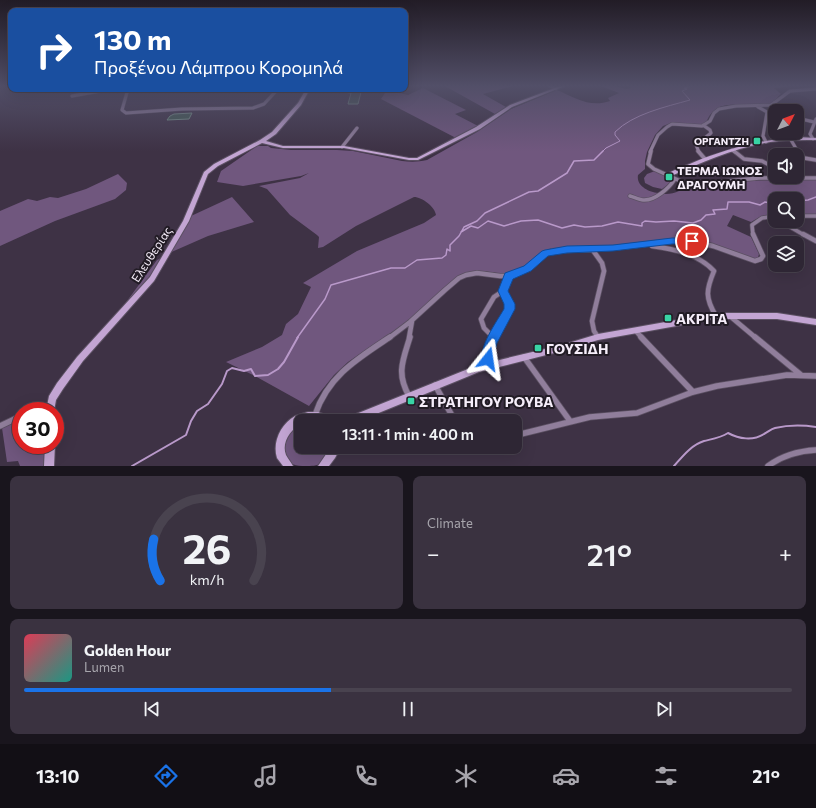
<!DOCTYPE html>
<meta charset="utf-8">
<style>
:root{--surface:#2e2634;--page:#3a3240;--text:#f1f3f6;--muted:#a7a5ac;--line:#49434f;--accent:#1a73e8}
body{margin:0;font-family:Commissioner,sans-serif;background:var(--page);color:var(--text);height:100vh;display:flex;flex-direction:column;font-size:15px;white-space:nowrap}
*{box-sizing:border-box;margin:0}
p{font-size:13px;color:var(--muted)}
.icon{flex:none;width:22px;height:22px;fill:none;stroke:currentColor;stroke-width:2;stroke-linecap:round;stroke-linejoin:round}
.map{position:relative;height:466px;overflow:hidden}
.panel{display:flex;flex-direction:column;gap:10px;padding:10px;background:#19151d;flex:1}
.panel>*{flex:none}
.top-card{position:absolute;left:8px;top:8px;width:400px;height:84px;border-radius:8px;box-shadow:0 4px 16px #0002,0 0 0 1px var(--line);background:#1a4fa0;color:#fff;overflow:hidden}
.needle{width:26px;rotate:48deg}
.tools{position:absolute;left:768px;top:104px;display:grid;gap:8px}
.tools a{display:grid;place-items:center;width:36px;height:36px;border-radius:8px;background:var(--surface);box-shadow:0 4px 16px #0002,0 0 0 1px var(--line);font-size:20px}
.speed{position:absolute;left:12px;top:402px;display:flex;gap:8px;font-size:20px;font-weight:700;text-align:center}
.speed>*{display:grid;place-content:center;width:52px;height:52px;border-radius:50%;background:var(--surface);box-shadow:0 4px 16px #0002,0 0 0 1px var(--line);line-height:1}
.speed .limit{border:6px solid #d22;background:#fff;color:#111}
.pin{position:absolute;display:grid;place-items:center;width:34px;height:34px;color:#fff;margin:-17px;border:2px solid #fff;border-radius:50%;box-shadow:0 1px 4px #0007}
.me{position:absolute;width:44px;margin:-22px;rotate:15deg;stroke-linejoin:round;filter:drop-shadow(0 0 3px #0008)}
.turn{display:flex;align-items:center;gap:14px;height:84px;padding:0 20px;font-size:18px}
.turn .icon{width:52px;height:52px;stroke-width:2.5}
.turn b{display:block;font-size:28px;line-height:34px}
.big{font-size:30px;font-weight:600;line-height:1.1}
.panel .card{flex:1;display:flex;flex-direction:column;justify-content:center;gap:6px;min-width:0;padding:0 14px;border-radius:8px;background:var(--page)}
.panel .dial{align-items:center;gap:0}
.dial svg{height:104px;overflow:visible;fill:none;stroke:var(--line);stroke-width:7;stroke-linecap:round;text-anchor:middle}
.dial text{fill:var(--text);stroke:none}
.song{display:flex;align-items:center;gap:12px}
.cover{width:48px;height:48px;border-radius:6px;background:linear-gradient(135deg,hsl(350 70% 55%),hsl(170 70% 35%))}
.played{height:4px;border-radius:2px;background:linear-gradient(90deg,var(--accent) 40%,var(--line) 40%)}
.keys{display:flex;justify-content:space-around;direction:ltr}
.heat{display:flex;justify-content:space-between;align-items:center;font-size:22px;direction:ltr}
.panel .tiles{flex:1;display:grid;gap:10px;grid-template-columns:1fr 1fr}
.card:last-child{grid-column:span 2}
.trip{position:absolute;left:294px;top:414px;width:228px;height:40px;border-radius:8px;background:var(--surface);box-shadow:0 4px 16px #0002,0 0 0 1px var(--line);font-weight:600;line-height:40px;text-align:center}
.dock{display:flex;height:64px;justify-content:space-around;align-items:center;background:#120f15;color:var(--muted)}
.dock .icon{width:28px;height:28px}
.dock .on{color:var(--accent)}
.dock b{font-size:18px;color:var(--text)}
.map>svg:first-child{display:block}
.green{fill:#70577e}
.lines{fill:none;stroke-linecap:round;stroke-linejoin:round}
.stream-far2{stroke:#b999ca;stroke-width:1}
.stream-far1{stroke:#b999ca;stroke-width:1.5}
.stream{stroke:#b999ca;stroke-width:2}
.building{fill:#405b50;stroke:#7a978b}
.street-far3-casing{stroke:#5b5062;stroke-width:4}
.street-far2-casing{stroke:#5b5062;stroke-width:5}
.street-far1-casing{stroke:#5b5062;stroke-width:6}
.street-casing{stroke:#5b5062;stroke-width:7}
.secondary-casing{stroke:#5b5062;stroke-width:2}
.street-far3{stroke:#907e9b;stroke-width:3}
.street-far2{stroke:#907e9b;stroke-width:3.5}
.street-far1{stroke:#907e9b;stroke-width:4.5}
.street{stroke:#907e9b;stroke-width:5.5}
.secondary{fill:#c3a5d3;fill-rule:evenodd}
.route{fill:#1a73e8;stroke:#114b97}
.poi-dot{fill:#39d4a5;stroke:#221c25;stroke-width:1.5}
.labels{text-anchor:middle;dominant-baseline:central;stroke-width:4;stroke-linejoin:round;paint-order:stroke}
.far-poi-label{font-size:10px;font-weight:bold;fill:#f6eefa;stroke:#221c25;text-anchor:end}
.poi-label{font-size:12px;font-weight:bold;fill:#f6eefa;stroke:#221c25;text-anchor:start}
.street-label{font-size:12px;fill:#f6eefa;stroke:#221c25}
.near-poi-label{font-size:14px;font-weight:bold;fill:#f6eefa;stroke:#221c25;text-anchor:start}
</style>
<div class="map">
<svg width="816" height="466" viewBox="0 0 816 466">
<rect width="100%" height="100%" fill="#3e3245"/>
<path class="green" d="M445,86H513L483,94L506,107L495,114Z
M601,86C605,86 610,85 614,86C621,87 624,90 631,88L630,86H791L774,88L781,94C777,97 775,102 770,104C746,112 718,92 706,123L700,125L671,123L663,126L655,135L647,152L645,161V169L638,175C636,186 649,192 658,193C665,195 673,194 679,191C683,188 685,185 689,184C732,180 774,180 816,180V215H797V199H775V215L760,217L751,222L733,215L727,226L751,237L759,254L758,258L754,259L699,240L592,247L571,246L547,251L524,269L513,273L505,274L482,271L467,273L401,326L348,362L334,375L309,406L255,376L226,362L262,347L282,335L286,324L298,314L311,287L303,283L357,251L424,223L436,215C435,207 422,197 414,197L356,226L323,247L318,248L319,237L317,235L290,215L267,189L259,186L300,178L309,173L301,176L243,186L217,182L221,171L257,146H268L271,148L291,150H337L353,151L402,161C411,162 418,162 427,160L477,132L511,109L557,90C576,98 590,108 610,101L608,98L619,93Z
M423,88L466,110L455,114L478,126L456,138L381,99L387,90L408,95Z
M655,171L671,179L670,183L662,189L653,187L645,183L644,178L647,174Z
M118,174L127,183L126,190L115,199L55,221L0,246V211L28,199L37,201L50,197L58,198L86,189Z
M232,197L254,222L208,236L167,254L191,216Z
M161,258L145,284L111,323L157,260Z
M21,420V445H46L44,466H20L18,461L7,462L2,428Z
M301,421V447H332C329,452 325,459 321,463C317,466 311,466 306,466C285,466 284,459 284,440Z"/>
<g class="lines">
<path class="stream-far2" d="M714,86H716
M602,152L606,148L620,141L615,135V132C633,114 665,107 690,100L682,91L687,89L684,88L692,86"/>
<path class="stream-far1" d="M778,199H786
M797,201L808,200L816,197
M461,232L471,226L478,228L488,221L504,226L521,221L538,220L562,228L574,225L585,227L602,226L618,222L642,226V223L645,221L656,222L674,221L693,223L701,220L706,215L715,214L713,210L727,209L728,202H749L760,205L765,202L775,204
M297,338L325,299L331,285L391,268H405L417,260L442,258L446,255L447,249L450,251V245L459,236L464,227L477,221L485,213L529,192L538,191L567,173L574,161L594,160L603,151"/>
<path class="stream" d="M132,466L186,435L191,421L197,411L208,404L222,384L227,371L232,368L244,371L251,369L255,376L268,375L278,369L284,362L298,337
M674,466C682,457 691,445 704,441C712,439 720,438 728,433C739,439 753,441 764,434C768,432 771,429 775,428C788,425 803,425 816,427"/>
</g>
<path class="building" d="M341,89H360L359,92H361L358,104H348L351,93L341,92Z
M192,113L189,119L167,120L170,116L174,114Z"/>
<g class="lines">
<g class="street-far3-casing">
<path id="street-far3" d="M550,86L556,89
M128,89L122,110L126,113L182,109L253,108L264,104L278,89
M72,96L112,89
M758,107L767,112L763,136L766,142
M767,112L775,114
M797,118L814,122
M813,139L810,134L816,119
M791,140L798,152
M342,147L357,128
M732,150L735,152
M650,152L658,135L667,127L672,124L702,126L710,121L714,113L719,109L736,106L771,105L790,91L816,89
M699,152L696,145L711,133L710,130L703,125"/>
</g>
<g class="street-far2-casing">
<path id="street-far2" d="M651,151L648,164L654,169L689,185L759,178H816
M698,151L705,159
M734,151L744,159L762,161L775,168
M798,151L804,158L816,160
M630,196C634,197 639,200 643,200C655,201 669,188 675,179
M797,216H816
M780,221L804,235
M753,235L752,225L762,218L775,216"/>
</g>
<g class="street-far1-casing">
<path id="street-far1" d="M803,234L816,241
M652,246C674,249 698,254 714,271C706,290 705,298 716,316
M592,249L602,263L604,271L592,321L594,331L598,337
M731,317L756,338
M636,331L642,338
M389,338L410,322L445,290L459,278L466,275L477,273L500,276H511L523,271L542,256L552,251L613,248L672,241H692L713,246L755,261L761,259L763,256L753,234
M409,338L412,321
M494,338L484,328L481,319L494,297L503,291
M494,338L510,309L503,291L509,276"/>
</g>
<g class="street-casing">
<path id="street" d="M493,337L494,338
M641,337L693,392
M755,337L801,375
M524,357L570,421
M489,365V350L495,337
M435,385L455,421
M409,396C396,373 403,360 410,337
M34,411L50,405
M315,415C328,376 357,359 390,337
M0,426L21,416
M515,434H521L590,417L637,413L693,392L717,386L787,375L816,376
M354,447H360
M768,466C783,455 798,451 816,450"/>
</g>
<g class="secondary-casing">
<path id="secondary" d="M560,86H565L512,107L480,129L418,160H409L344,148H283L262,143L218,166L208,174L189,221L154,281L83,361L63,389L56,400L54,411H46L49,396L57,383L77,357L150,277L183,221L204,172L214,164L260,140L272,132L298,103L306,89H310L301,105L276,134L266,141L283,146H344L409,158H417L476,127L510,105Z
M797,137L816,138V140C804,140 791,140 779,141C741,145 705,161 671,176L669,177L666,175C673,170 683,167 692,163C726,149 760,140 797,137Z
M716,313H777L816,319V325L777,319H716L598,340L562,351L479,372L359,421H345L346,418L478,365L562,345L598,334Z
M308,412H318L332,418L333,421H301V423C291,430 281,442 286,455C288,459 291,462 293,466H283C281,463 279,461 277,458C272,442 281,424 295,416C299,415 304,413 308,412Z
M45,445H55L54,466H44Z
M331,447H341L335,458L329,466H318Z"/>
</g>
<use href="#street-far3" class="street-far3"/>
<use href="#street-far2" class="street-far2"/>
<use href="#street-far1" class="street-far1"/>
<use href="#street" class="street"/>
<use href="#secondary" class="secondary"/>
</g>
<linearGradient id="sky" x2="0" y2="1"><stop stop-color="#221c26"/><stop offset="0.57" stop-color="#524f68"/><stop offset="1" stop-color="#524f68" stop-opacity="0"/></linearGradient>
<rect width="816" height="151" fill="url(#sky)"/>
<path class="route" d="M672,238H692L696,241L692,244H672L613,251L567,253L548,256L531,271L513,279L508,291L515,304V309L497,343L492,362L488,364L483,362C477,349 497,321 504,309V304L498,291L505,273L524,266L542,251L545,250L567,246L613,245Z"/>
<g class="poi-dot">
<rect x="753" y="137" width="8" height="8" rx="2"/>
<rect x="665" y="173" width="8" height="8" rx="2"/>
<rect x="664" y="314" width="8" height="8" rx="2"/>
<rect x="534" y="344" width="8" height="8" rx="2"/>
<rect x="407" y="397" width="8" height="8" rx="2"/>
</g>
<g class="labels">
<g class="far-poi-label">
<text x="749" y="141">ΟΡΓΑΝΤΖΗ</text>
</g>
<g class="poi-label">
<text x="677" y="170">ΤΕΡΜΑ ΙΩΝΟΣ<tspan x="677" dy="14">ΔΡΑΓΟΥΜΗ</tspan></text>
</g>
<g class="street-label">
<text transform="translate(151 254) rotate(-57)">Ελευθερίας</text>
</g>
<g class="near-poi-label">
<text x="676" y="318">ΑΚΡΙΤΑ</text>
<text x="546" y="348">ΓΟΥΣΙΔΗ</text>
<text x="419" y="401">ΣΤΡΑΤΗΓΟΥ ΡΟΥΒΑ</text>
</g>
</g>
</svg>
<div class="tools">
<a><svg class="needle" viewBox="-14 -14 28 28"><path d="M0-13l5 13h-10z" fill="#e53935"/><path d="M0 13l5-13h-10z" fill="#a7a5ac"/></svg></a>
<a><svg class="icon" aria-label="sound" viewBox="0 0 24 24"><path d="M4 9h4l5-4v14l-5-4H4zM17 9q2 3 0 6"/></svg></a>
<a><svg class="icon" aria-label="search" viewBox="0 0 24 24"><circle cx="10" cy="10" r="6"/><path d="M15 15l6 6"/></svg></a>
<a><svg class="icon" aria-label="layers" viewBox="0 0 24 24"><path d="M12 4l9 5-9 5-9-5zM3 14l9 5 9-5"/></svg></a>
</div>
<div class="speed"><div class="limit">30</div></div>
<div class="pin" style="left:692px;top:241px;background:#d93025"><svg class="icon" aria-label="arrive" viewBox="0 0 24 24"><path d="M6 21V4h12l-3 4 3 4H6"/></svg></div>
<svg class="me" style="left:488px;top:359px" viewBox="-20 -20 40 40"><path d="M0-17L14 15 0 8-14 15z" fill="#1a73e8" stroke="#fff" stroke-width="4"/></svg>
<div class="trip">13:11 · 1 min · 400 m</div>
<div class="top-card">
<div class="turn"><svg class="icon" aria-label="right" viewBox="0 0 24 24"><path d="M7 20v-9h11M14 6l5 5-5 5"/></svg><div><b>130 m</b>Προξένου Λάμπρου Κορομηλά</div></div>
</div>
</div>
<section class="panel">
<div class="tiles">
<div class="card dial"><svg viewBox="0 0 100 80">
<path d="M14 69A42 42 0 1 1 86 69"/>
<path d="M14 69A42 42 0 0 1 9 37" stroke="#1a73e8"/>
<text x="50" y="56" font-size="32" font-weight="700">26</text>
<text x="50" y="72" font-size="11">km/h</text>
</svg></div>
<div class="card"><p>Climate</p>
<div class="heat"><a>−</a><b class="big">21°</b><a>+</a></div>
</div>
<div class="card">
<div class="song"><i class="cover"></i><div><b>Golden Hour</b><p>Lumen</p></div></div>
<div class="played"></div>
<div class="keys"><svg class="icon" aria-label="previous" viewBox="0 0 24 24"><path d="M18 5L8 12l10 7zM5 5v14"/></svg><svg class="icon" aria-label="pause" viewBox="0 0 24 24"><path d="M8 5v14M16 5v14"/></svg><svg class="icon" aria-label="next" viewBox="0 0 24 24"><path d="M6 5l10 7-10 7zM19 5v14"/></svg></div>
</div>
</div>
</section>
<nav class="dock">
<b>13:10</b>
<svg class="icon on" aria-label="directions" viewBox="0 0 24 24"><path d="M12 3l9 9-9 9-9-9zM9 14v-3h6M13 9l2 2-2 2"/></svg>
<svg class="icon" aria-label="music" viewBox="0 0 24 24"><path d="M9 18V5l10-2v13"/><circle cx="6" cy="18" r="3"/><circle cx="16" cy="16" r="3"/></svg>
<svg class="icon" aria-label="phone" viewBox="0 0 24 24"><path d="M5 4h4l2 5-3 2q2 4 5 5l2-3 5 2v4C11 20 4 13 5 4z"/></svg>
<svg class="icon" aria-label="climate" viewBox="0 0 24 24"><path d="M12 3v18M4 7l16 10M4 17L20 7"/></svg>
<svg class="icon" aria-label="car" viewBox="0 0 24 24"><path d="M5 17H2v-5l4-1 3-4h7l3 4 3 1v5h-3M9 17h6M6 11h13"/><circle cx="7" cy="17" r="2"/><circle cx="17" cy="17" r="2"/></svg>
<svg class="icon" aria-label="filters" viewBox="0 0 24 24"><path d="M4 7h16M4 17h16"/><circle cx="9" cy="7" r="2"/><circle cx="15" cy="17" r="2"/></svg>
<b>21°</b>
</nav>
